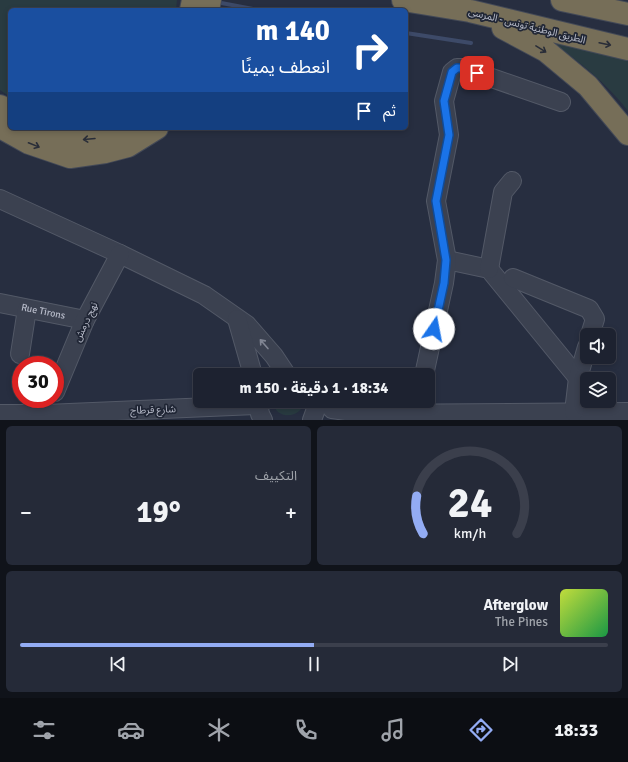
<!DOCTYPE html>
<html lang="ar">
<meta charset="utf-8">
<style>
:root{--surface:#1d2230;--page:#252a38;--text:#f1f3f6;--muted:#a0a4ab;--line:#3b3f4c;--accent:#93acf4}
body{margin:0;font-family:Signika,"Noto Sans Arabic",sans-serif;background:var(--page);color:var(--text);direction:rtl;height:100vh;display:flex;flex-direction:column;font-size:15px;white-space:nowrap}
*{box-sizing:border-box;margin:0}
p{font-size:13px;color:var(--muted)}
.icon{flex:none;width:22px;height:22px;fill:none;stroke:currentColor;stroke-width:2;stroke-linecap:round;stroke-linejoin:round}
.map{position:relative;height:420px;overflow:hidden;direction:ltr}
.drawer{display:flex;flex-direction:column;gap:6px;padding:6px;background:#10131a;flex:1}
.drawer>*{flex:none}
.top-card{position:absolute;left:8px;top:8px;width:400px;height:122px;border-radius:6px;box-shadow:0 2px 6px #0003,0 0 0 1px var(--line);direction:rtl;background:#1a4fa0;color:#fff;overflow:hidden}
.controls{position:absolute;left:580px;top:328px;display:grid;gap:8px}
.controls a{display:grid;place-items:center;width:36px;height:36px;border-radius:6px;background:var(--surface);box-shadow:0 2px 6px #0003,0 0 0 1px var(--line);font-size:20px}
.speed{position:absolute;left:12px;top:356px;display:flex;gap:8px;font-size:20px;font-weight:700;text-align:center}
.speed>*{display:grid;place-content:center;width:52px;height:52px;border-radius:50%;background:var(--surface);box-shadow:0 2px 6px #0003,0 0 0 1px var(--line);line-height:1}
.speed .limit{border:6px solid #d22;background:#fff;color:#111}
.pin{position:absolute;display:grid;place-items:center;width:34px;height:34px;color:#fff;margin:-17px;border-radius:8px;box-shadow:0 2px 6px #0006}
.me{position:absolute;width:44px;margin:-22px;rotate:12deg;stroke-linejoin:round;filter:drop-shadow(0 0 3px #0008)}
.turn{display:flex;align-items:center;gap:14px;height:84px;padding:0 12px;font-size:18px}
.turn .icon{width:52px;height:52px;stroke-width:2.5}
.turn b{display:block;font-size:28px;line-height:34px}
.then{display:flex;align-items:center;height:38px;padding:0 12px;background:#0003;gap:8px;font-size:15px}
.big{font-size:30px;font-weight:700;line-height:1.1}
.drawer .tile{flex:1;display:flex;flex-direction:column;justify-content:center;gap:6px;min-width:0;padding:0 14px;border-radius:6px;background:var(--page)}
.drawer .dial{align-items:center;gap:0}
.dial svg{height:104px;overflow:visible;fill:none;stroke:var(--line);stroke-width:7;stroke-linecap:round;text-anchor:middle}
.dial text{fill:var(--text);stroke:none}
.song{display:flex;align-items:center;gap:12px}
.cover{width:48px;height:48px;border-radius:6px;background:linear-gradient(135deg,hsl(70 70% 55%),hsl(140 70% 35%))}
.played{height:4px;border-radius:2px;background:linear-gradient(90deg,var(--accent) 50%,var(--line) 50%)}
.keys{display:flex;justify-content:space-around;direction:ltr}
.heat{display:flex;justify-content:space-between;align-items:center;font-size:22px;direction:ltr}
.drawer .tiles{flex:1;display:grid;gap:6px;grid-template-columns:1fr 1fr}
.tile:last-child{grid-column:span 2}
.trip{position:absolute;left:193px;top:368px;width:242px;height:40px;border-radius:6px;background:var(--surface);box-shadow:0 2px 6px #0003,0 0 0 1px var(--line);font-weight:700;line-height:40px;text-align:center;direction:rtl}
.tab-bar{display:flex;height:64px;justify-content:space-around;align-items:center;background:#0c0e13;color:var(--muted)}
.tab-bar .icon{width:28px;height:28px}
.tab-bar .current{color:var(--accent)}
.tab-bar b{font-size:18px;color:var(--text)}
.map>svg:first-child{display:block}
.green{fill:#293b41}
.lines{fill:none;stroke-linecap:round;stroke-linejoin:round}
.stream{stroke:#3d4a68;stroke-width:4}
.minor-casing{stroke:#535967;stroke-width:20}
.highway-casing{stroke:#434957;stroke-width:24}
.minor{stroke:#3b4150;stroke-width:18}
.highway{stroke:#766e58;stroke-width:22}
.oneway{stroke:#292d38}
.oneway2{stroke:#808593}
.route-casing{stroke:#114b97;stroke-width:10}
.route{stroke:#1a73e8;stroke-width:7}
.labels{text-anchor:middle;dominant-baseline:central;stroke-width:3.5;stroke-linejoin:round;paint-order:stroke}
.street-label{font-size:10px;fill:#b8bcca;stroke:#202635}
</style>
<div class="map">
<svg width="628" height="420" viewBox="0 0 628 420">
<rect width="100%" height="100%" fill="#272e40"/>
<path class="green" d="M0,0H177L176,10H10V97L0,90Z
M549,40L628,57V111C606,82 578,61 549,40Z
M274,401H303C304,420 272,420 274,401Z"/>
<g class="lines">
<path class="stream" d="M216,2L259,10
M406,33L471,43"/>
<g class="minor-casing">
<g id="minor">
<path d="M0,199L120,254L204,295L247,325L274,356L286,374"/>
<path d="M447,260L489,269L578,378"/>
<path d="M489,269L503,192L512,181"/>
<path d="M513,278L589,309L595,319L590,335"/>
<path id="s1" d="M0,303L85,320"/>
<path d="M237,319L253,375"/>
<path d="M20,354L27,309"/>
<path d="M424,375L444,283L447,260L436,201L449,135L444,101L452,72L457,68H463L561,102"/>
<path d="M55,392L85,320L120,254"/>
<path d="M258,401L260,414L263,420"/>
<path d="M332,409L366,414L628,412"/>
<path d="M574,412L578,378L587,347"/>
<path d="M0,414H46L258,405"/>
<path d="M312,420L316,409V401"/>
</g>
</g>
<g class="highway-casing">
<path id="highway" d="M403,0L470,11L628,49
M562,0L628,14
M191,10L193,0
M208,10L210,0
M503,28L546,51L588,86L628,134
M0,106L10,112
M0,127L29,143L70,157L105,152L128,146L157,128
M38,128C64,143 101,143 126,128"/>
</g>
<use href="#minor" class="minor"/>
<use href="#highway" class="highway"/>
</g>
<defs><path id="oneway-shaft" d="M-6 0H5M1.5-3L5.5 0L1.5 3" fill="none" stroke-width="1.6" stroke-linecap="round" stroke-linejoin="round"/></defs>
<g class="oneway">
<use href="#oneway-shaft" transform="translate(605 44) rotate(12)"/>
<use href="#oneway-shaft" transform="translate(541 49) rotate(32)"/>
<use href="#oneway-shaft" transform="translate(89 139) rotate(175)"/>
<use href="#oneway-shaft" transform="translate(34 145) rotate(22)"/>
</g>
<use class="oneway2" href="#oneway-shaft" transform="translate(264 344) rotate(-131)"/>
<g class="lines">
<g class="route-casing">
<path id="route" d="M434,329L444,283L446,260L436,201L449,135L444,101L452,72L457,68H463L477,73"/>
</g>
<use href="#route" class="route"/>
</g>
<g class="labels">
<g class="street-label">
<text transform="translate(527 26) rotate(14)">الطريق الوطنية تونس - المرسى</text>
<text stroke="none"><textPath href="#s1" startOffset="44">Rue Tirons</textPath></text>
<text transform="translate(86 322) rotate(-65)">نهج درمش</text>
<text transform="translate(153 410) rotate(-2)">شارع قرطاج</text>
</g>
</g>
</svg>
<div class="controls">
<a><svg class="icon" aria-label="sound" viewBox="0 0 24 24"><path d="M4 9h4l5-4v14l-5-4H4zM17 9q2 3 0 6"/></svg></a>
<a><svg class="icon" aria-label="layers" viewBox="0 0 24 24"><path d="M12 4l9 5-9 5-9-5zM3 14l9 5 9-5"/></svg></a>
</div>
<div class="speed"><div class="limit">30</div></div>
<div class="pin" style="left:477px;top:73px;background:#d93025"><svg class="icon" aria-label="arrive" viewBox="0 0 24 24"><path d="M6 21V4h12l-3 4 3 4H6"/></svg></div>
<svg class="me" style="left:434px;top:329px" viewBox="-20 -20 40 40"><circle r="19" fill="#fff"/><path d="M0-13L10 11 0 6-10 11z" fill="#1a73e8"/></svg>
<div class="trip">18:34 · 1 دقيقة · 150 m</div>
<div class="top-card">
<div class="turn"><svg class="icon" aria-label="right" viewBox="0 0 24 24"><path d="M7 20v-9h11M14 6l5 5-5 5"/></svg><div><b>140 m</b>انعطف يمينًا</div></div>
<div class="then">ثم<svg class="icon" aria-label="arrive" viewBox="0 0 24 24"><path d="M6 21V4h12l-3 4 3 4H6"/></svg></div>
</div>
</div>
<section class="drawer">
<div class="tiles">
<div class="tile dial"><svg viewBox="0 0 100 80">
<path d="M14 69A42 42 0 1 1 86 69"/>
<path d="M14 69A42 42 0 0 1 9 40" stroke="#93acf4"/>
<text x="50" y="56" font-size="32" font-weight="700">24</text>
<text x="50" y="72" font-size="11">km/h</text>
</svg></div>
<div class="tile"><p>التكييف</p>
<div class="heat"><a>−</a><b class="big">19°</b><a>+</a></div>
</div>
<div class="tile">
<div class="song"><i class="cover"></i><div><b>Afterglow</b><p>The Pines</p></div></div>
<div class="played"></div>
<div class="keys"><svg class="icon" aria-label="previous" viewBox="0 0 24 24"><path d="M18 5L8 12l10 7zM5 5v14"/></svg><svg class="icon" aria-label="pause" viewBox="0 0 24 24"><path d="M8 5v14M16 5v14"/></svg><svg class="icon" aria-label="next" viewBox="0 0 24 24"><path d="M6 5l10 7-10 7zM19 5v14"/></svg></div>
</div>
</div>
</section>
<nav class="tab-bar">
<b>18:33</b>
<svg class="icon current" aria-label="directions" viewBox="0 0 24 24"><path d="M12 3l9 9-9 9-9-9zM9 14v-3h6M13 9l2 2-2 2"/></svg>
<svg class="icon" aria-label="music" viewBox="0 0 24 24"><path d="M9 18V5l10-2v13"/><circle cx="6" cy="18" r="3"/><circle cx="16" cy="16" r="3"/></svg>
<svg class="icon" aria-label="phone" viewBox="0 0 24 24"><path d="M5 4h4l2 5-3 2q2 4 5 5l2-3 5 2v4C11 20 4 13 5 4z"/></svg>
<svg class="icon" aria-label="climate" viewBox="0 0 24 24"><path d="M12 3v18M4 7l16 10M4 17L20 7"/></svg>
<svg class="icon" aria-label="car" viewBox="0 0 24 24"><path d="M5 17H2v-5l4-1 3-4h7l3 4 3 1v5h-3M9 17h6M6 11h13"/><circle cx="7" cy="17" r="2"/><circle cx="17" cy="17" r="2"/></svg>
<svg class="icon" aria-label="filters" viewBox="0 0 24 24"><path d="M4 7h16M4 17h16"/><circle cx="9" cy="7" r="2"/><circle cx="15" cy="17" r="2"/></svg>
</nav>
